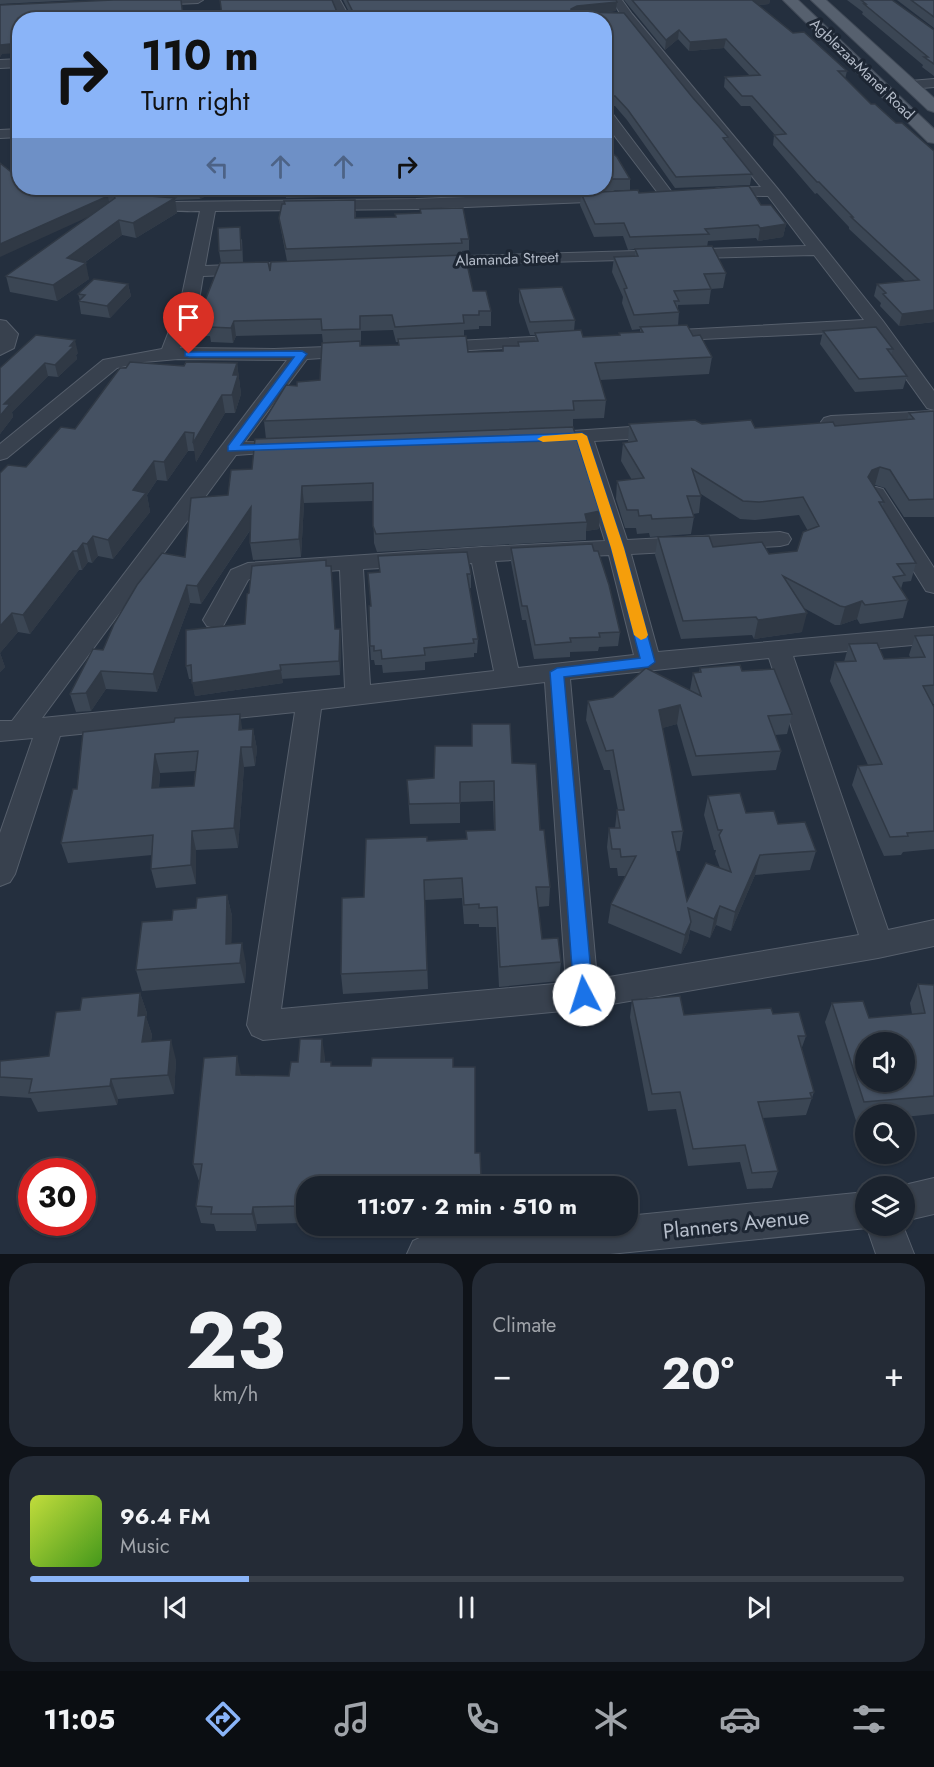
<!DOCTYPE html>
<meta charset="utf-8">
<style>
:root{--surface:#1b232e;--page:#242b36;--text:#f1f3f6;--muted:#a0a4aa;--line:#39404a;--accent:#8ab4f8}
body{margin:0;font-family:Jost,sans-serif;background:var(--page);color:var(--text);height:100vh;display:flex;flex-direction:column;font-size:22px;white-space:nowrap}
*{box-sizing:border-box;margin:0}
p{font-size:20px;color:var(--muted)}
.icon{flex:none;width:33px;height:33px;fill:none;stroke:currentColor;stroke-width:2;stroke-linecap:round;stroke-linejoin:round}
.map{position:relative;height:1254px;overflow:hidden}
.sheet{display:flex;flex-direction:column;gap:9px;padding:9px;background:#0f1319;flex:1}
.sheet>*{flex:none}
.guide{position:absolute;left:12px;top:12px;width:600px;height:183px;border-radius:24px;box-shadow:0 2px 4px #0004,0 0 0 2px var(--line);background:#8ab4f8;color:#111;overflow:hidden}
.tools{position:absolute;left:855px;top:1032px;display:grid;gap:12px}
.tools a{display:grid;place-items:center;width:60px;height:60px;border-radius:50%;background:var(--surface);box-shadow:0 2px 4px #0004,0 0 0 2px var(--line);font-size:30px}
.speed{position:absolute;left:18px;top:1158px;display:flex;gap:12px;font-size:30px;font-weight:700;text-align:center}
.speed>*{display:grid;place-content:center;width:78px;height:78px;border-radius:50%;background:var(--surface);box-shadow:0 2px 4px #0004,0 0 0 2px var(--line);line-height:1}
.speed .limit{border:9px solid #d22;background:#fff;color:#111}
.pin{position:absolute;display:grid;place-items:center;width:51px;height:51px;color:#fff;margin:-62px -26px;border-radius:50% 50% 50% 0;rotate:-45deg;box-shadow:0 0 6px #0007}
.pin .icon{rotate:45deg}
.me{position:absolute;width:66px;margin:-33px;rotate:355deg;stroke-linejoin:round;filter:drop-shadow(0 0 4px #0008)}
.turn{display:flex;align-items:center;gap:21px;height:126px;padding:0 30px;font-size:27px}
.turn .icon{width:78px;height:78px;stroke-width:2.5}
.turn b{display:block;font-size:42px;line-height:51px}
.lanes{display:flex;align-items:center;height:57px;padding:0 30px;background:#0003;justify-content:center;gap:30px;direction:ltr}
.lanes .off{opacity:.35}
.big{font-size:45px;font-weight:700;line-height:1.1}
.sheet .tile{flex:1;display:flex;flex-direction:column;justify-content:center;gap:9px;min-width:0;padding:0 21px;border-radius:24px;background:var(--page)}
.sheet .dial{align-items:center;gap:0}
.dial b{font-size:78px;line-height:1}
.song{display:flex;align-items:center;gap:18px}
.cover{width:72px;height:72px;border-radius:9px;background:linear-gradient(135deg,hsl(70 70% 55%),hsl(100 70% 35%))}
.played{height:6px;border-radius:3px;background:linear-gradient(90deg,var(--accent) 25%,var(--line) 25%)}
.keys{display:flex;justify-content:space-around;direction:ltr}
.heat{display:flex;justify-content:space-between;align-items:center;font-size:33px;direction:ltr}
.sheet .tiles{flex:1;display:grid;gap:9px;grid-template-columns:1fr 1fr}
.tile:last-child{grid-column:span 2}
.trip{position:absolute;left:296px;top:1176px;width:342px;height:60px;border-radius:24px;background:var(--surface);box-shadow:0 2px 4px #0004,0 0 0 2px var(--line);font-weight:700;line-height:60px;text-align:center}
.tab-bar{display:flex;height:96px;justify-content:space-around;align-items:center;background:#0b0e12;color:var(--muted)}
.tab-bar .icon{width:42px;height:42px}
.tab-bar .on{color:var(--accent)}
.tab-bar b{font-size:27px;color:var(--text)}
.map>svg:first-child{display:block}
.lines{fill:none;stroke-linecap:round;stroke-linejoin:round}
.minor-casing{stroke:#565f6c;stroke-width:2}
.major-casing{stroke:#414a57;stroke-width:2}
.minor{fill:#38414e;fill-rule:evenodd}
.major{fill:#56606e;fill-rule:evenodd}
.wall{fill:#3b4654;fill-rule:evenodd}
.shaded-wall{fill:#303945}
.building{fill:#455162;stroke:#303945;stroke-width:1.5;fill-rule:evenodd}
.route{fill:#1a73e8;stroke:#114b97;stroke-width:1.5}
.slow{fill:#f59e0b}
.labels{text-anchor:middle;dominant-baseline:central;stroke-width:6;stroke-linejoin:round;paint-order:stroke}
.far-street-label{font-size:15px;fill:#b4bcc9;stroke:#1d2633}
.near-street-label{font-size:21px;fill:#b4bcc9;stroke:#1d2633}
</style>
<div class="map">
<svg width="934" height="1254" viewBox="0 0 934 1254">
<rect width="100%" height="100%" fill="#242f3e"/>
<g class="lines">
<g class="minor-casing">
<path id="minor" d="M146,0H203L198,3L150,5L146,4Z
M330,0H340L351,20H340Z
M612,0H622L632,14L777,188L883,321L934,391V410L927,408L872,331L661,341L655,340L652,336L655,332L661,331L864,320L814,255L428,265L426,262L428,259L434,257L806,246L768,196L715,195L713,192L715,189L720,188L761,187L623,18Z
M20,59V67L0,68V60Z
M934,79V87L910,89L904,85L910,81Z
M604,108L609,109L671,191L673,194L671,197H661L604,122Z
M20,129V137L0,138V130Z
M65,188H85L121,197L171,202L416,199L613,191L621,196L613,201L416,209L215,211L205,266L303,262L311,267L303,272L203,276L199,300L180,348L274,349L353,346L359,347L362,351L359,355L353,356L307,359L245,442L294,443L297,447L294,451L236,455L42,718L345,688L340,570L253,577L248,580L223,626L215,628L207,626L203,620L231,570L248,563L482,547L605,541L574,443L543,445L536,443L533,439L536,435L543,433L660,425L667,427L670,431L667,435L660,437L594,441L627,540L780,532L788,534L791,539L788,544L780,546L631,554L658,652L934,627V643L793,656L888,930L934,920V946L878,958L583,1009L263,1040L252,1035L247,1025L295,712L60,736L15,874L10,882L0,886V833L33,738L0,741V721H12L287,360L178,359L144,362L117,368L7,458L0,460V444L103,360L162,349L181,300L200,211C172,212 82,208 65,188ZM609,555L634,655L518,668L495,561ZM472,563L494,671L370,685L363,569ZM769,658L859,935L597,979L570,679ZM545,682L566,983L281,1009L321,709Z
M0,320L6,321L18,334L14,348L0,355Z
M551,336L557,337L560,341L557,345L436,352L430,351L427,347L430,343L436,342Z
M934,411V423L831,428L824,426L821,422L824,418L831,416Z
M876,487L883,489L934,568V593L926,591L865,493L869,489Z
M934,1178V1214L904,1221V1186H900Z
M866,1192V1226H903L914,1254H876L867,1228L610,1254H407L413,1241L426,1235L527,1226H627V1216Z"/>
</g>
<g class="major-casing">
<path id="major" d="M783,0H798L934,129V143L928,142Z
M811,0H826L934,98V112L928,110Z"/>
</g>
<use href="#minor" class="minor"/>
<use href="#major" class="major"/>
</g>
<path class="wall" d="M0,0H79L0,4Z
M343,0H616L617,2L616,11L599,13L693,98L728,137L727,142L752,174L750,185L675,188L627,120L615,106H604V20H20L0,57V5L183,17L337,12H349Z
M624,0H770L769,4L758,5L793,33L847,71L845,79L934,322L899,326L880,306L881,303L874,296L877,284L905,281L849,229V227L817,193L815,194L773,145L774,135H775L750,106H741L724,87L725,77L750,76L724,48L689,51L678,39L665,50Z
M847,0H892L934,30V76L922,67L923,65L862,14L863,12Z
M897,0H934V28Z
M604,143L630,179V190L566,192L564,188H604Z
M92,188H206V196L200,199L175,200L177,213L136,238L122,235L84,263L89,279L57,301L10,292L6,276L91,216L31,189L46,192L108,196L109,203L113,200L112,193H114Z
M285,188H369V192H363V196L286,198Z
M444,188H520V193L446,196Z
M581,193H639L761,205L786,224L783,237L758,241L756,238L708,241L707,247L726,273L723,288L711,289L709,304L678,305V309L679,312L678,326L693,336L712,357L709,374L600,380L606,400L604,418L573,419V427L600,511L599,529L586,531V540L377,552L374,543L373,501L304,503L301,557L253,560L250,543L251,529L201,604L190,603L157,692L106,689L91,711L76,712L70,694L103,650L185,557L228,495L252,469L266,439L264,421L297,386L320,380L323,343L322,334L236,336L233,343L211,342L210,336H200L197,321L221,263L219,251L242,239L243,262L270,271L287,261L281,230L279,218L356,212V218L469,239V250L462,251V255L473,291L491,311V326H479V329L464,330V336L468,352L502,351L503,346H518V342H535V335H530L519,302V289L575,320L574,331L583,337L619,335V333L640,332V329L632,330L622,303L623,297L612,272L614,257L635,256V249L628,250L623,236L594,237L580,205ZM393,330L396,342H398V345L361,346V331Z
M128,284L131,296L110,318L81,314L79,301L80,300L78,294Z
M823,331L893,349L891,355L907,376L903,389L855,392L820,344Z
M78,353L76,355L77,359L58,377L48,376L12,412L13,417L0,434V368Z
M237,363L241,394L235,413H225L196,462L195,451H188L167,481L157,480L147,495L150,512L113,559L98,556L92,563L88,562L82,570H79L30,634L18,632L0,653L5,667L0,672V473L26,467L75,429L126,368Z
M934,411V517H904L885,488L875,485L873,486L884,502L882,508L916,563L911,581L903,582L901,589L908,600L903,618L860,624L857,619L840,625H835L802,607V632L754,639L752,635L681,639L655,555L658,537L713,547L769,554L797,551L808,531L799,515L755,520L740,519L701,494L699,513L693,514L694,517L691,534L650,537L649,533L637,534L636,528H625L616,499L617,481L632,480L621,461L623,443L628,442L629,424H702L755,428L835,426L907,420L909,413Z
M511,548L620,632L618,646L599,647L598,651L570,652V657L534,659L526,620H522L511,562Z
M368,573L471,574V588H469L478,639L477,653H474V657L425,662V670L383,673L382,665H375L374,660H371L370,646L371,606Z
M335,629H340L341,643L340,675L282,679L283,683L195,696L192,679H189L186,666Z
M934,635V704H932L934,707V849L903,852L901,855L884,856L852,785L858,766L868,765L830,681L835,662H844L849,644L884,659L910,657L909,655L915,636Z
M700,668L742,671L792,714L787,734L775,735L781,751L776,770L692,776L677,724L662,728L683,831L680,851H676L687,901L720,868L715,854L716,850H714L704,815L708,796L746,813L778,824L816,851L810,870L755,875L731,931L716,925L710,938L690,930L688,941L681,954L608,923L611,904L626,876H618L617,868H610L607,847L609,828H615L617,810H618L610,770H604L586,720L588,701L690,690L693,673L699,672Z
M253,729L257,749L255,766L244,767L238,848L196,850V884L156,888L151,869L152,855L68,863L61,843L77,789L83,732ZM195,771L194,786L159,788L160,773Z
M512,763L540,830L550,887L549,906L538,907L542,939L561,962L559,981L499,987L496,927H479V924H464L462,898L425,900L428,989L343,994L341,974L364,897L427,841L466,839V831L494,830L493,801L460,802V823L410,824L407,780L434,778Z
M227,895L232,916L231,944L246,964L245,983L142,991L136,970L172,920L196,908Z
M918,984L934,985V1114L904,1117V1114H866V1120L856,1121L825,1022L832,1003L869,1018L912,1014L910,1003Z
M140,993L147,1013L146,1017L152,1035L151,1041L176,1060L174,1094L118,1099L117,1105L38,1112L31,1098L0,1096V1061L49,1056Z
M632,1000L684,1015L773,1014L806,1036L801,1050L814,1092L806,1115L763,1118L778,1171L772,1188L747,1189L740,1162L688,1166L676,1109L648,1111L630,1017Z
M325,1057V1062L332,1066L453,1067L475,1153H480L481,1186H306V1205L304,1223L257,1224L256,1231H216L214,1224L201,1223L196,1206L199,1181L193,1164L241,1075L289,1076L298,1062Z"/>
<path class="shaded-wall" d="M748,0H770L769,4L747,6Z
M617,2L616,11L577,15L571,18V9L577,6Z
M679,30L678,39L665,50L666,40Z
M726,39L724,48L689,51L690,42Z
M20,43V53L2,54L0,57V45Z
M198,188H206V196L200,199Z
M108,196L110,207L0,257V244Z
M175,198L177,213L136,238L133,223Z
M119,220L122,235L70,273L67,258Z
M786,224L783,237L758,241L760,228Z
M86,263L89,279L57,301L53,285Z
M128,284L131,296L110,318L107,306Z
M934,310V322L899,326L902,314Z
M234,321L236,336L233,343L231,328Z
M75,340L78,353L76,355L77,359L58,377L55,365Z
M45,363L48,376L12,412L13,417L0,434V416L4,404Z
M237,363L241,394L235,413L232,395L233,375Z
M222,395L225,413L196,462L193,443Z
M185,432L188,451L167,481L164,462Z
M154,461L157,480L147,495L150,512L113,559L108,540L133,490Z
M880,467L875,485L867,487L868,477L872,470Z
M302,486L304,503L301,557L299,539Z
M251,507L254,524L201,604L197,586Z
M600,511L599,529L586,531L587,522L585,514Z
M93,536L98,556L92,563L87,544Z
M83,543L88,562L82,570L77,551Z
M73,551L79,570L30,634L23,615Z
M187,585L190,603L157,692L153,674Z
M862,601L857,619L840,625L845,607Z
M12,613L18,632L0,653L5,667L0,672V626Z
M807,613L802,632L754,639L758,620Z
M340,629L341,643L340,675L339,661Z
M280,665L283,683L195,696L192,683Z
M101,671L106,689L91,711L86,693Z
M680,705L677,724L656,730L659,710Z
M240,714L243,734L242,749L239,730Z
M253,729L257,749L255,766L252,747Z
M241,747L244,767L238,848L234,828Z
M155,754L160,773L157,808L152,788Z
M192,831L196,850V884L191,865Z
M760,855L755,875L731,931L735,912Z
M227,895L232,916L231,965L226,944Z
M720,906L716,925L710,938L714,919Z
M691,922L688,941L681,954L685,935Z
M242,943L246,964L245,983L240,963Z
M140,993L147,1013L146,1017L152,1035L148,1062L142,1042L138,1016Z
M322,1039L325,1057L323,1080L321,1062Z
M171,1040L176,1060L174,1094L168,1075Z
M237,1056L241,1075H236Z
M111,1079L118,1099L117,1105L110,1086Z
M303,1182L306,1196L304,1223L301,1206Z
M253,1207L257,1224L256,1231L252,1214Z"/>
<path class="building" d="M113,0H181L183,17L222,15L220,0H332L337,12L352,13V10L347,0H616L617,2L577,6L571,9V12L624,13L693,98L728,137L723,138L752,174L676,177L628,110L615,96H604V20H139V15L98,18V20H20V43L0,45V5Z
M632,0H752L793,33L804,32L847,71H838L871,104H875L896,123H902L934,151V310L902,314L883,294L886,293L877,284L919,280L851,217H853L819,182H817L774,135L786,134L752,96H742L725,77L760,75L726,39L690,42L679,30L666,40Z
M861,0H892L934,30V64L924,57H928L864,4H866Z
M911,0H934V17Z
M604,143L608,149L617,157L630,179H604Z
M0,163L20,179V188H29L31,189L38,188L46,192L61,188H78L108,196L0,244Z
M749,186L761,205H771L786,224L760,228L758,225L705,229L709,234L630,237L624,223L595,224L581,193L638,190L639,193Z
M158,188H200L169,189Z
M112,193L175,198L133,223L119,220L67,258L86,263L53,285L6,276L115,198Z
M355,200V218L396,217L395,214L421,213L420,209L463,208L469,239H461L462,243L286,249L279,218L282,204H285L284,201Z
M240,227L241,250L219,251L218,228Z
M712,246L726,273L704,274L711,289L674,291L679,301H674L679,312L634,315L624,289L627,288L614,257L638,256L635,249Z
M465,255L473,291H486L491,311H479V315H463L464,323L395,327L392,315L360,316V329L322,330L321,319L234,321L231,328L209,327L211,321H197L220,263L268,262L270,271L271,262Z
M94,279L128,284L107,306L79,301L85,295L78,294Z
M562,287L575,320L530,322L519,289Z
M687,325L693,336L700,335L712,357L595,363L606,400L573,401L574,410L264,421L286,385L297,386V382L320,380L322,343L360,341V346L399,345L398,339L466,336L468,352L503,351V346H519L518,342L538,341L535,333L581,330L583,337L620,335L619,333L643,332L640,327Z
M876,327L893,349H887L907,376L859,379L823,331Z
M36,335L75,340L70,346H74L55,365L45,363L4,404H10L0,416V368Z
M130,362L184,366L186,362L237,363L233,375H238L232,395H222L193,443L194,433L185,432L164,462L154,461L133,490L146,493L108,540L93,536L87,544L83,543L77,551H73L23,615L12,613L0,626V473L8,465L26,467L61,427L75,429L120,368H126Z
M934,411V499L909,500L890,470L880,467L872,470L868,477L884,502H879L916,563L897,564L905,575L893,577L908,600L865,605L862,601L845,607L840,606L783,576L807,613L758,620L756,617L683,621L658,537L709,536L713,547L762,542L769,554L797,551L803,532L819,526L803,497L759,502L743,501L692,469L701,496H687L694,517L652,519L651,515L639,516L638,510H627L617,481L644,478L623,443L637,441L629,424L695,420L702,424L751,420L755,428L833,422L835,426L914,419L909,413Z
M573,427L600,511L585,514L587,522L376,534L373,526V483L302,486L299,539L250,543L251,507L197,586L187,585L153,674L101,671L86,693L70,694L93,649L103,650L114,624L137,585L162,553L185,557L191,498L228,495L231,470L252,469L255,439Z
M592,544L594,551H598L609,585L620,632L599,633L600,637L570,638L571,642L535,645L527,606H522L511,548Z
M467,552L471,574H467L478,639H473L474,643L424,648L425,655L382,659L381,650L374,651V646H370L369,606H371L368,573L380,572L378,556Z
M326,560V566H331L335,629H340L339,661L280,665L281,670L192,683L191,665L186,666V630L245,624L247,594L249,593L252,566Z
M934,635V685L923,686L934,707V831L907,833L908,836L890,837L858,766L882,764L835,662L856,661L849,644L877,643L884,659L925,657L915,636Z
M740,665L742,671L774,669L792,714L768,716L781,751L696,756L680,705L659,710L683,831L672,832L687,901L706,863L731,872L719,835L722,830H718L708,796L740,793L746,813L774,811L778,824L805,822L816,851L760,855L735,912L720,906L714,919L688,908L691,922L685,935L611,904L636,856L621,857L620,849H612L609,828H620L617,810H624L613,750L606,751L588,701L613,697L646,668L701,696L693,673L701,672L700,668Z
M240,714L239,730L253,729L252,747H241L234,828L192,831L191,865L151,869L153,835L61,843L73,789H77L83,732L174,722L175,718ZM198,751L194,786L152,788L155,754Z
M472,724H510L512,763L536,764L540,830H544L550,887H536L542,939L558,938L561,962L500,967L497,907L479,908V904L464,905L462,878L424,880L427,970L341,974L342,898L364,897L366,839L427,837V841L467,839L466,831L495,830L494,781L460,782V803L409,804L407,780L434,778L435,746H472Z
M227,895L226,944L242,943L240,963L136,970L142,922L172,920L173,910L196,908L197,898Z
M918,984L934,985V1096L864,1102L832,1003L863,1001L869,1018L925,1013ZM866,1042H904V1082H866Z
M140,993L138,1016L146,1015L142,1042L171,1040L168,1075L111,1079L110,1086L29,1093L32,1079L0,1077V1061L49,1056L56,1012L80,1010L82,998Z
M680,996L684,1015L771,1008L773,1014L799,1012L806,1036H798L814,1092L810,1093L812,1098L758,1102L778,1171L752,1173L745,1145L693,1149L680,1092L652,1094L632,1000Z
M300,1039H322L321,1062H331V1066H371L372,1058H453V1067H475V1153H480L481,1177H395V1182H303L301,1206L253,1207L252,1214H211L212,1207L196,1206L202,1164H193L204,1058L237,1056L236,1075L289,1076L291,1062H298Z"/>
<path class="route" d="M302,351L307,354L241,445L582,433L587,436L624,548L655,662L648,667L564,677L593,995L590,1000L584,1003L577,1000L574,995L550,672L557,668L640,658L611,548L577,440L228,451V446L294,357H189L185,356V352Z"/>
<path class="slow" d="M582,433L587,436L624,548L648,635L646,638L641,640L634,635L611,548L577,440L543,442L537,439L543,436Z"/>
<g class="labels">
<g class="far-street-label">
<text transform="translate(862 69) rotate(44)">Agblezaa-Manet Road</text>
<text transform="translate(507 259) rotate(-2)">Alamanda Street</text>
</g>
<g class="near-street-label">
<text transform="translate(736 1224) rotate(-6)">Planners Avenue</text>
</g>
</g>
</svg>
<div class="tools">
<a><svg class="icon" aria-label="sound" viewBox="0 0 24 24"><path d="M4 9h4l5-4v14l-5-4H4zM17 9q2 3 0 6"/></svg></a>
<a><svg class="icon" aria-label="search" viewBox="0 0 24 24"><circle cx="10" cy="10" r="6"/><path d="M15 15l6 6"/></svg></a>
<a><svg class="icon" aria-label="layers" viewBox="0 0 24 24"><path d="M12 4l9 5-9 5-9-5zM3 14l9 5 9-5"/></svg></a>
</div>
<div class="speed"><div class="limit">30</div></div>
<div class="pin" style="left:189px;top:354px;background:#d93025"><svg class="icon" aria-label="arrive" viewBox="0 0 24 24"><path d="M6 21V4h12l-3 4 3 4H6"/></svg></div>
<svg class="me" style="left:584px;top:995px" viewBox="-20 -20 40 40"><circle r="19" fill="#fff"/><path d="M0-13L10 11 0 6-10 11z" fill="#1a73e8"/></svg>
<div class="trip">11:07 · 2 min · 510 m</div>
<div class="guide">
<div class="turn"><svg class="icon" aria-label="right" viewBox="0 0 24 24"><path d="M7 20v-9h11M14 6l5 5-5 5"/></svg><div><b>110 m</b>Turn right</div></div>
<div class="lanes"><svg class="icon off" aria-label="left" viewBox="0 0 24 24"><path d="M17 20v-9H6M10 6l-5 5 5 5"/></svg><svg class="icon off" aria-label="ahead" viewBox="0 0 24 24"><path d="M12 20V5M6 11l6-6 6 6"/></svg><svg class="icon off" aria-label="ahead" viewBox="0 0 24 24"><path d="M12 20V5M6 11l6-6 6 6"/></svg><svg class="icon" aria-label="right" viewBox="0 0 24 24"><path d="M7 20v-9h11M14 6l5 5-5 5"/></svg></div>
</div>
</div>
<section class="sheet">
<div class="tiles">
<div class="tile dial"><b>23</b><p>km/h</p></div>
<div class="tile"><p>Climate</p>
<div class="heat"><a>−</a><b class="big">20°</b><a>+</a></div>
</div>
<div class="tile">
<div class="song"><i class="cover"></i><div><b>96.4 FM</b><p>Music</p></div></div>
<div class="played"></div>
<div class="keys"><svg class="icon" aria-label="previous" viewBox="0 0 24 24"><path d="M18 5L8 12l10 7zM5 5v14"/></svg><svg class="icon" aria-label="pause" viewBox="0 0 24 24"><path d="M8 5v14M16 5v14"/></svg><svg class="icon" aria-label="next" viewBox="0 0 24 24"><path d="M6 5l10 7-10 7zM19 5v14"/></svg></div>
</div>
</div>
</section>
<nav class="tab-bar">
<b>11:05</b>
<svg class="icon on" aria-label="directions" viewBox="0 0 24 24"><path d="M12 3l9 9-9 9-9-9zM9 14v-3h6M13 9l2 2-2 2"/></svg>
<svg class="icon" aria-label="music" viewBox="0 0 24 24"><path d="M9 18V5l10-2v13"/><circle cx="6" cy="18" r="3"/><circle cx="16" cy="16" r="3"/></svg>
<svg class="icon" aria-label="phone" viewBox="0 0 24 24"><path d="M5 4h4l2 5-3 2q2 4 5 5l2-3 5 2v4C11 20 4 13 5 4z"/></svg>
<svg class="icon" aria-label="climate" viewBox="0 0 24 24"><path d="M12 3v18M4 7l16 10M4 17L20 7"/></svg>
<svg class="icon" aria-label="car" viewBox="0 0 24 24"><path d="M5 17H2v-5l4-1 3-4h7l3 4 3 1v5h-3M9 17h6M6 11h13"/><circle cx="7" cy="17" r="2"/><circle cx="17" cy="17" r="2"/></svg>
<svg class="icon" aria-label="filters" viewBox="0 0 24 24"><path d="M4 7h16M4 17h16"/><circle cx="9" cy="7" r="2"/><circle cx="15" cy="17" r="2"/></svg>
</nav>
